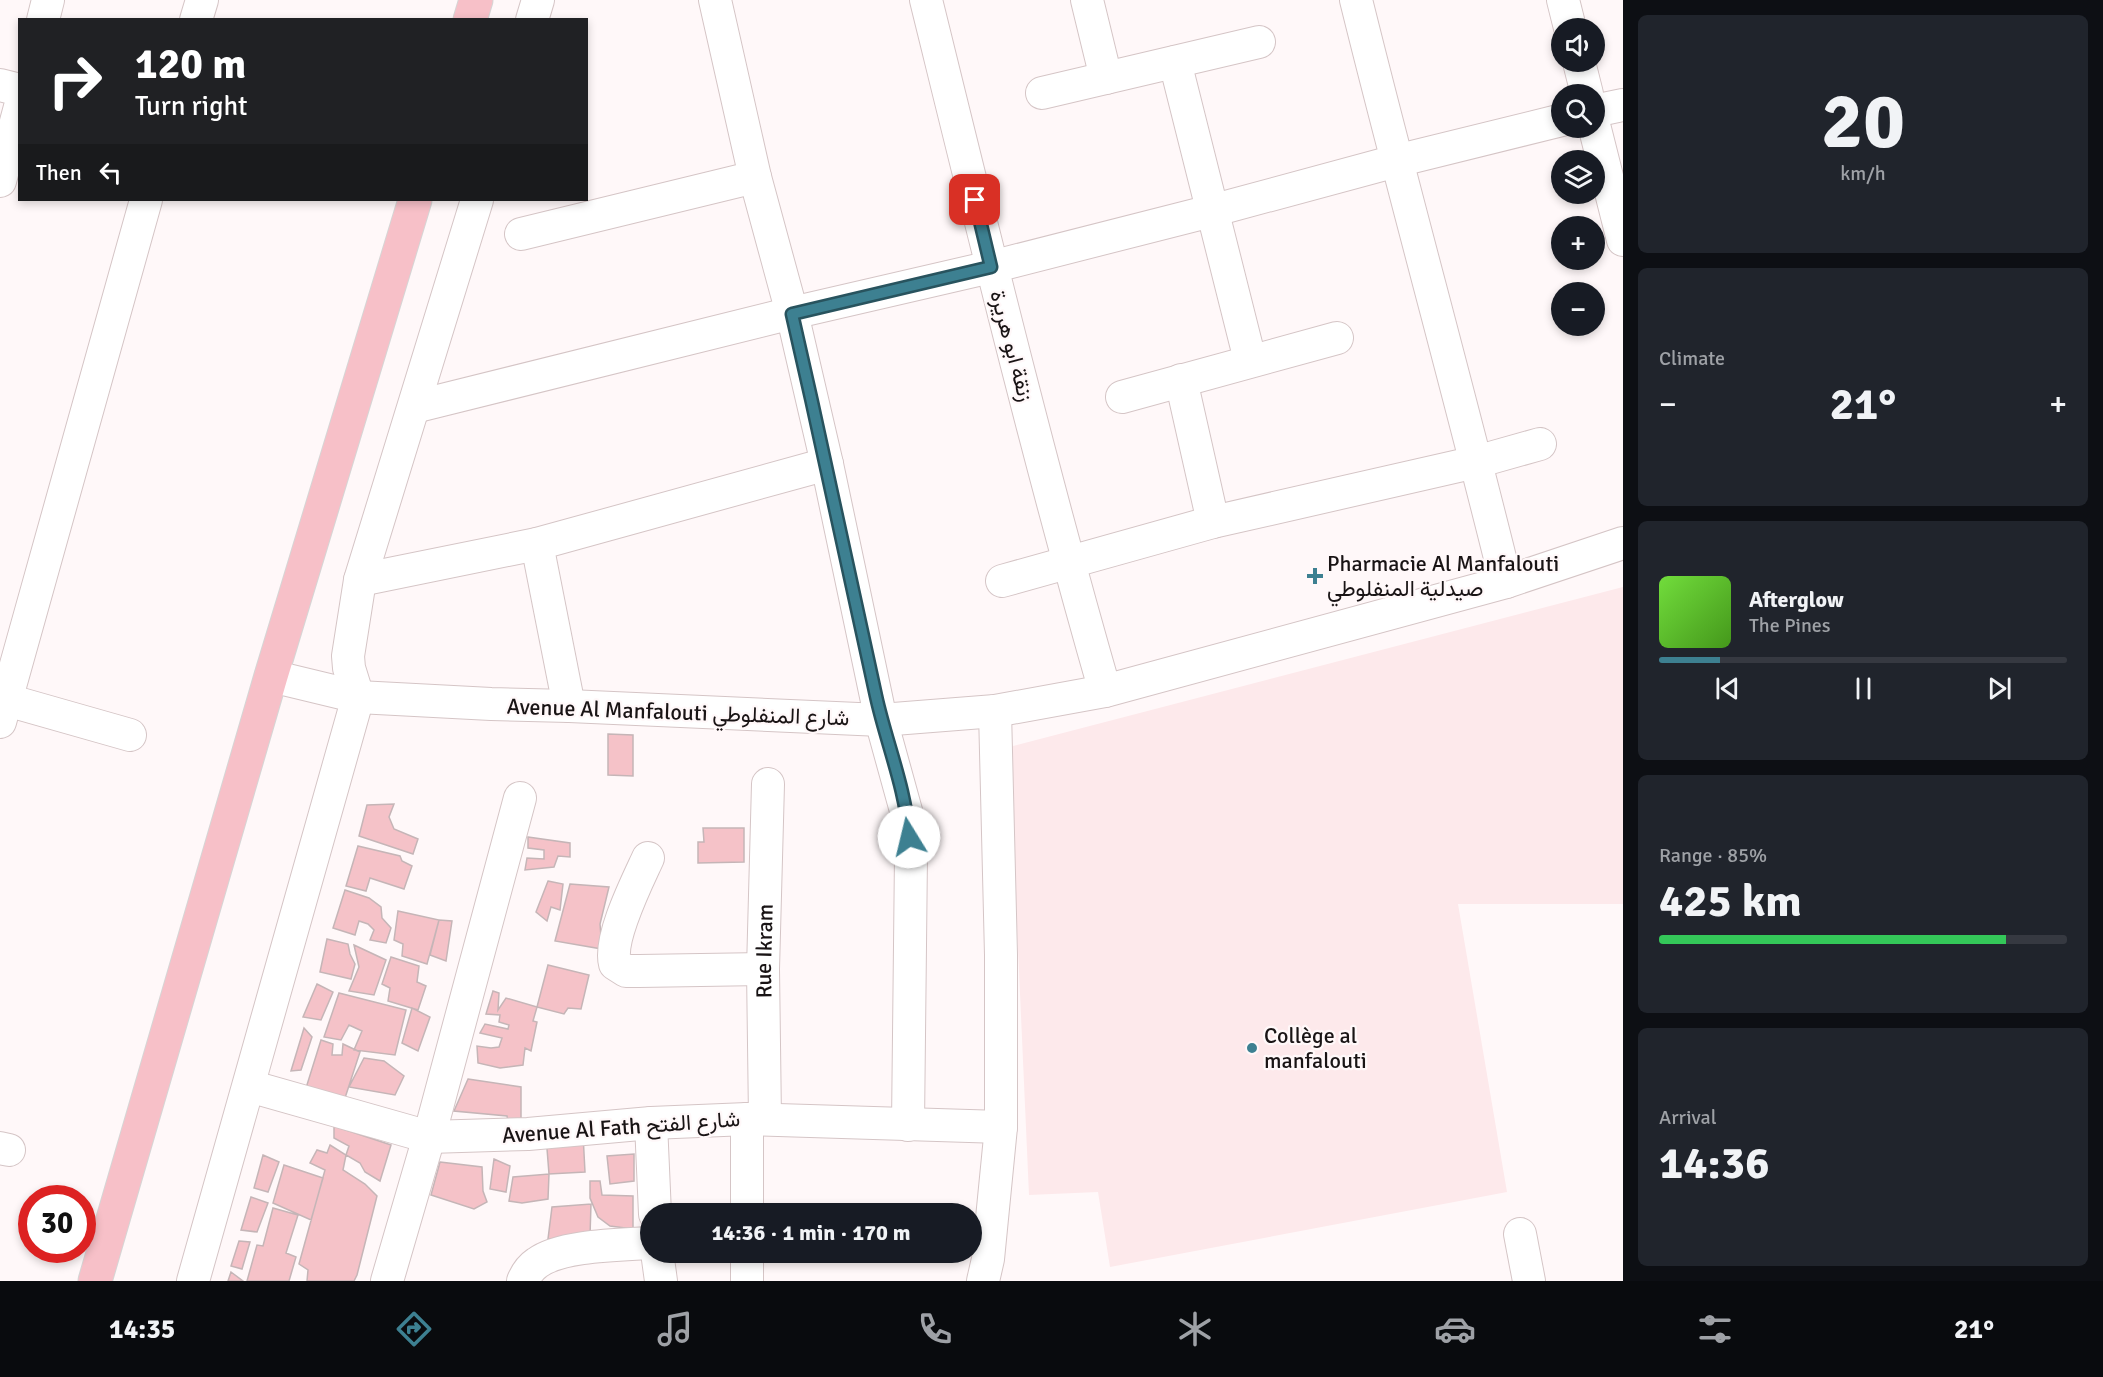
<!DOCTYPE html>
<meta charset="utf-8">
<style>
:root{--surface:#171b24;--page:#20242c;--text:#f1f3f6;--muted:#9ea1a6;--line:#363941;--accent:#3d8091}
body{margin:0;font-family:Signika,Vazirmatn,sans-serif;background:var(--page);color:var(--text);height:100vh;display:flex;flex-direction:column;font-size:22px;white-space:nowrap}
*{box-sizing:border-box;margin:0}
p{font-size:20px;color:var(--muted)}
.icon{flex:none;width:33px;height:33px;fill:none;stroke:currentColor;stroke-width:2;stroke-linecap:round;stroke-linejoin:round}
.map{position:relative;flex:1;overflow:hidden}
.sheet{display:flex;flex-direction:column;gap:15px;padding:15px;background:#0d0f14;width:480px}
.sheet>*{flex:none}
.guide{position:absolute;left:18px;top:18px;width:570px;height:183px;border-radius:0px;box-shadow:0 3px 9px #0003;background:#202124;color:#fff;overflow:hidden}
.tools{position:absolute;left:1551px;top:18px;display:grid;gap:12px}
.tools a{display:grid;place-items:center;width:54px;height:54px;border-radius:50%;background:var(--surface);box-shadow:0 3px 9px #0003;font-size:30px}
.speed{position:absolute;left:18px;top:1185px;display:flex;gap:12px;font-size:30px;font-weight:700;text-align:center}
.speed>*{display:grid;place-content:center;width:78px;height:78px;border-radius:50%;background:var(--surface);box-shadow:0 3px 9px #0003;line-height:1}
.speed .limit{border:9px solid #d22;background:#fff;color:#111}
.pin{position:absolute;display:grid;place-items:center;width:51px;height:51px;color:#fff;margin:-26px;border-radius:12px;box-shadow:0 3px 9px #0006}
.me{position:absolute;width:66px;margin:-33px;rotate:351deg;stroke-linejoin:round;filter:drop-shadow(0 0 4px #0008)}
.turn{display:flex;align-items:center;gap:21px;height:126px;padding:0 18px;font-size:27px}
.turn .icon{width:78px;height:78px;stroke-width:2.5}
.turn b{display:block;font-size:42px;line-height:51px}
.then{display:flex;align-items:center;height:57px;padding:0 18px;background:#0003;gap:12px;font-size:22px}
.big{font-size:45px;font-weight:700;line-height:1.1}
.sheet .tile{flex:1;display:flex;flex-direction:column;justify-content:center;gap:9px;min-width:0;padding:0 21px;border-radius:9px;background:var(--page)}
.sheet .dial{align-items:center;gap:0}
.dial b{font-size:78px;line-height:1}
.song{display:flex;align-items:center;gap:18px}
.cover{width:72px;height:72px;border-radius:9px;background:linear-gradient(135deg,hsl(100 70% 55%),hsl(100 70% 35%))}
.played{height:6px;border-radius:3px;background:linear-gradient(90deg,var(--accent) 15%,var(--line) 15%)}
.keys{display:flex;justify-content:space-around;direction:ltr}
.heat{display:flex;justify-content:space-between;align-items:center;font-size:33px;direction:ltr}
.charge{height:9px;border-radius:4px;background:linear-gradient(90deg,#34c759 85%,var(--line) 0)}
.trip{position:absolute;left:640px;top:1203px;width:342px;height:60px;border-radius:30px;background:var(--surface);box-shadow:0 3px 9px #0003;font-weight:700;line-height:60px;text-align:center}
.tabs{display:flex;height:96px;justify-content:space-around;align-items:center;background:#090b0e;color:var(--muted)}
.tabs .icon{width:42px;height:42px}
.tabs .selected{color:var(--accent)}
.tabs b{font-size:27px;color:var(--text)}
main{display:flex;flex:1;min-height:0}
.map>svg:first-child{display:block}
.built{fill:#fde9eb}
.building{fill:#f5c2c8;stroke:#c5b5b7;stroke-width:1.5}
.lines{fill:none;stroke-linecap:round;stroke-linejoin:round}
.minor-casing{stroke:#d5c5c6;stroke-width:34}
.primary-casing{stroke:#d6d5d5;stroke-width:35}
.minor{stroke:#fff;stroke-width:32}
.primary{stroke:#f7c0c8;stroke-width:33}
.route-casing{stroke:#28535e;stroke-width:15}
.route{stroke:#3d8091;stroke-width:10}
.poi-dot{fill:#3d8091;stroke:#fff8f9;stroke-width:2}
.labels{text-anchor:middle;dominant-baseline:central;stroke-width:4.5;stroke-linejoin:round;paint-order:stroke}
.street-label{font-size:22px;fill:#191415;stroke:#fff8f9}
.poi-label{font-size:22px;fill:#191415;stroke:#fff8f9;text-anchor:start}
</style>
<main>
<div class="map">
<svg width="1623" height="1281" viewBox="0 0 1623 1281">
<rect width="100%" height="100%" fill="#fff8f9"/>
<path class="built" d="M1623,587V904H1458L1507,1192L1110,1267L1098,1192L1029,1195L1009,747Z"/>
<path class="building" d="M608,734L633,735V776L608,775Z
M394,804L389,817L394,829L418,839L413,854L359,836L367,805Z
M703,828H744V862L698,863V842H704Z
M528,837L570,843V857L558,856L554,867L525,870L527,858L544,859V850L528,848Z
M358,846L400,856L402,861L412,866L404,889L370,878L366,891L346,886Z
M548,881L563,884L560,910L551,907L547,921L536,912Z
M570,884L609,887L600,924L602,949L555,941Z
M345,890L369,898L381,907L382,918L391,928L386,943L370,940L374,930L368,924L359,921L355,935L333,928Z
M398,911L439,920L427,964L402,956L403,944L394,940Z
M439,920L452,921L446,961L430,955Z
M327,939L348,944L350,954L355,964L351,979L320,972Z
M354,945L386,960L374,995L349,991L359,967Z
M391,957L419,966L417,982L426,986L418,1010L388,1001L390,988L382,984Z
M548,965L589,975L581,1009L568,1008L564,1014L537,1007Z
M317,984L333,992L321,1020L303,1017Z
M493,991L499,993L498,1010L506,998L537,1007L533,1021L537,1022L531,1051L525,1048L523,1065L500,1068L478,1063L477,1046L491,1048L499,1047L502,1038L480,1033L485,1024L508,1029L509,1025L499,1022L500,1015L486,1014Z
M339,993L406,1010L395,1055L354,1050L362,1031L349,1025L341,1040L324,1037Z
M412,1008L430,1017L418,1051L402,1043Z
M304,1028L312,1037L301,1070L291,1071Z
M321,1040L333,1044L332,1055H342L343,1044L360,1052L344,1101L306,1088Z
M364,1058L384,1061L404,1076L395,1095L349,1087Z
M468,1079L521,1087V1124L508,1121L507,1116L454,1111Z
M334,1126L391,1145L380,1181L365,1172L360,1163L346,1155L349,1146L334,1138Z
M583,1134L585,1172L549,1174L546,1136Z
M330,1145L346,1155L343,1170L365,1184L377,1196L357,1275L354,1281H307L308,1270L299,1264L325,1170L310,1163L317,1150L327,1153Z
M634,1154V1181L610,1184L607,1156Z
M263,1155L279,1162L268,1192L254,1188Z
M494,1159L510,1166L506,1192L490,1189Z
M440,1162L482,1167L483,1191L487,1202L474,1209L431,1195Z
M284,1165L323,1178L311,1220L273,1203Z
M549,1174L548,1199L522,1203L509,1201L513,1177Z
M590,1181H600L602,1195L633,1196V1229L610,1226L598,1217L590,1198Z
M251,1197L268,1203L257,1232L241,1230Z
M591,1204L590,1236L548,1239L552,1207Z
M273,1208L298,1215L286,1253L296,1257L289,1281H247L257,1245L263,1246Z
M239,1241L250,1242L242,1269L231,1266Z
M231,1272L243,1281H228Z"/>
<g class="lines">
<g class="minor-casing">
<g id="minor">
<path d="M715,0L755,177L792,313L827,464L881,720L908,818L911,855L908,1125"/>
<path d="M926,0C983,231 1039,462 1105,691"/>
<path d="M1087,0L1106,78"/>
<path d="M1356,0C1404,194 1458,387 1506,582"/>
<path d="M1563,0L1570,28"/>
<path d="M43,20L48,0"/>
<path d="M196,20L202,0"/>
<path d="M532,20L538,0"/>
<path d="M1175,62L1250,360"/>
<path d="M1579,62L1587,94"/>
<path d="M0,85L20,90"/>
<path d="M1042,93L1259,42"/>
<path d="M1594,111L1623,105"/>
<path d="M1594,125L1623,240"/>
<path d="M0,181L20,107"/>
<path d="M521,234L755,177"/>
<path d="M1181,380L1213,522"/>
<path d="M1122,397L1337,338"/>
<path d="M414,407L792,313L991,267L1211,211L1396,161L1562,120"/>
<path d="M537,544L569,706"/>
<path d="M360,580L537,544L827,464"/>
<path d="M1002,581L1213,522L1476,462L1540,444"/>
<path d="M271,676L358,697L491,704L569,706L881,720L995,711L1105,691L1506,582L1623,543"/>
<path d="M0,698L130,735"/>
<path d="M0,722L146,200"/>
<path d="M648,858C637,882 608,939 615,964L626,971H639L763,969"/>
<path d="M249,1086L429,1137L528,1134L651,1123L747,1119L1001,1127"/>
<path id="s1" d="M765,1119L763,969L768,784"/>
<path d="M651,1123L655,1214"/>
<path d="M0,1148L9,1150"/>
<path d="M747,1214V1119"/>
<path d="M1520,1234L1529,1281"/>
<path d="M657,1252L661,1281"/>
<path d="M193,1281L358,697L349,668L348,656L360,580L477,200"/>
<path d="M387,1281L429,1137L520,798"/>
<path d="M523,1281C526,1274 531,1267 537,1263C561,1245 621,1245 651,1243"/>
<path d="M747,1281V1252"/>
<path d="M983,1281L988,1259L1001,1127V955L995,711"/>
</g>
</g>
<g class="primary-casing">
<path id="primary" d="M470,20L476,0
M95,1281L271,676L415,200"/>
</g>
<use href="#minor" class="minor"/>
<use href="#primary" class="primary"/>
</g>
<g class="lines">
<g class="route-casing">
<path id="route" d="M909,837C906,789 886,742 876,696C849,568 821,441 792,314L991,267L975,200"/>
</g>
<use href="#route" class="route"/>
</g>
<g class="poi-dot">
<path d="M1312 567h6v6h6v6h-6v6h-6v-6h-6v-6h6z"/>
<circle cx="1252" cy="1048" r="6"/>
</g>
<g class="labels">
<g class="street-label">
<text transform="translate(1012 346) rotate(75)">زنقة ابو هريرة</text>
<text transform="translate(678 712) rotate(2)">Avenue Al Manfalouti شارع المنفلوطي</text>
<text stroke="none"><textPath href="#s1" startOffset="168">Rue Ikram</textPath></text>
<text transform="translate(621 1127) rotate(-4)">Avenue Al Fath شارع الفتح</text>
</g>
<g class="poi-label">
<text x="1327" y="563">Pharmacie Al Manfalouti<tspan x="1327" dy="25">صيدلية المنفلوطي</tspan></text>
<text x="1264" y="1035">Collège al<tspan x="1264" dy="25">manfalouti</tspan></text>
</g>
</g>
</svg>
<div class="tools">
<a><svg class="icon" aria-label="sound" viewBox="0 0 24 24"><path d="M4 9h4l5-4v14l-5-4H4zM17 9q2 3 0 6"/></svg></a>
<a><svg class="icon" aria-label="search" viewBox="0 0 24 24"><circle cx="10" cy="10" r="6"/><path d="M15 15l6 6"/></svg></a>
<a><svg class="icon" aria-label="layers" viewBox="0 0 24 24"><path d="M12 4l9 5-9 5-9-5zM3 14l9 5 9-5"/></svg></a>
<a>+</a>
<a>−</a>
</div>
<div class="speed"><div class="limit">30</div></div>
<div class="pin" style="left:975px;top:200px;background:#d93025"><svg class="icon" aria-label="arrive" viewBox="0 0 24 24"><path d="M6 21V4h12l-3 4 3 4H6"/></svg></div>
<svg class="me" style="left:909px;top:837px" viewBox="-20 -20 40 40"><circle r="19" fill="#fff"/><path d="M0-13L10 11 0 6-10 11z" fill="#3d8091"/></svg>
<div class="trip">14:36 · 1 min · 170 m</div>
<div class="guide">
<div class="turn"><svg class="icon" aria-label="right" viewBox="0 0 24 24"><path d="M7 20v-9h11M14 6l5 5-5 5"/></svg><div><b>120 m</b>Turn right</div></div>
<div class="then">Then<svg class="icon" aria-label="left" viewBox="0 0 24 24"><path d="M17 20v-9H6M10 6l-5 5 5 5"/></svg></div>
</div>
</div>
<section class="sheet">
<div class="tile dial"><b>20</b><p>km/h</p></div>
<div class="tile"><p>Climate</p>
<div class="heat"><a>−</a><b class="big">21°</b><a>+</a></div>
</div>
<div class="tile">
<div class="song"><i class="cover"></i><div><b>Afterglow</b><p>The Pines</p></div></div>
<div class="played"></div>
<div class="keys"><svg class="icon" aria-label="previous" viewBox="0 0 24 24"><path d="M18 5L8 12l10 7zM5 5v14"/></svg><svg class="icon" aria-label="pause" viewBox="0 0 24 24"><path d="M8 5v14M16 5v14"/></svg><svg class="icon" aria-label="next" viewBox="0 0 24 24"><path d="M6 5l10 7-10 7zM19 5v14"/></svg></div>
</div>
<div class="tile"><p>Range · 85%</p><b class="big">425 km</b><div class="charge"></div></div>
<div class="tile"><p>Arrival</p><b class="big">14:36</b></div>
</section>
</main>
<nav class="tabs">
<b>14:35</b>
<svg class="icon selected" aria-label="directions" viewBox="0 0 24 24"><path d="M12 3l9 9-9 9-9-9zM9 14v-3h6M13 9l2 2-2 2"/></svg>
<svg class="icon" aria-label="music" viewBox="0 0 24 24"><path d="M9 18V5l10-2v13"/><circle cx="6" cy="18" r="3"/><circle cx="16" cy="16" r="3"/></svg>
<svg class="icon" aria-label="phone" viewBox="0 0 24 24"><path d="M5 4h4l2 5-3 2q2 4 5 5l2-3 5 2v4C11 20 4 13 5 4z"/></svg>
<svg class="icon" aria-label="climate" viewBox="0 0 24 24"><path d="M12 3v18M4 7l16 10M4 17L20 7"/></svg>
<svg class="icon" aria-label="car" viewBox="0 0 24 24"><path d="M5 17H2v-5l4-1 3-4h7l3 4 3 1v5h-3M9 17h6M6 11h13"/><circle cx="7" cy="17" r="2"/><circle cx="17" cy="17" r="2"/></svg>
<svg class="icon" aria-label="filters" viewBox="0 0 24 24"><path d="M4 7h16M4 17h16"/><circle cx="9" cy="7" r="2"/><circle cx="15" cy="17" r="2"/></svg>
<b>21°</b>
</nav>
